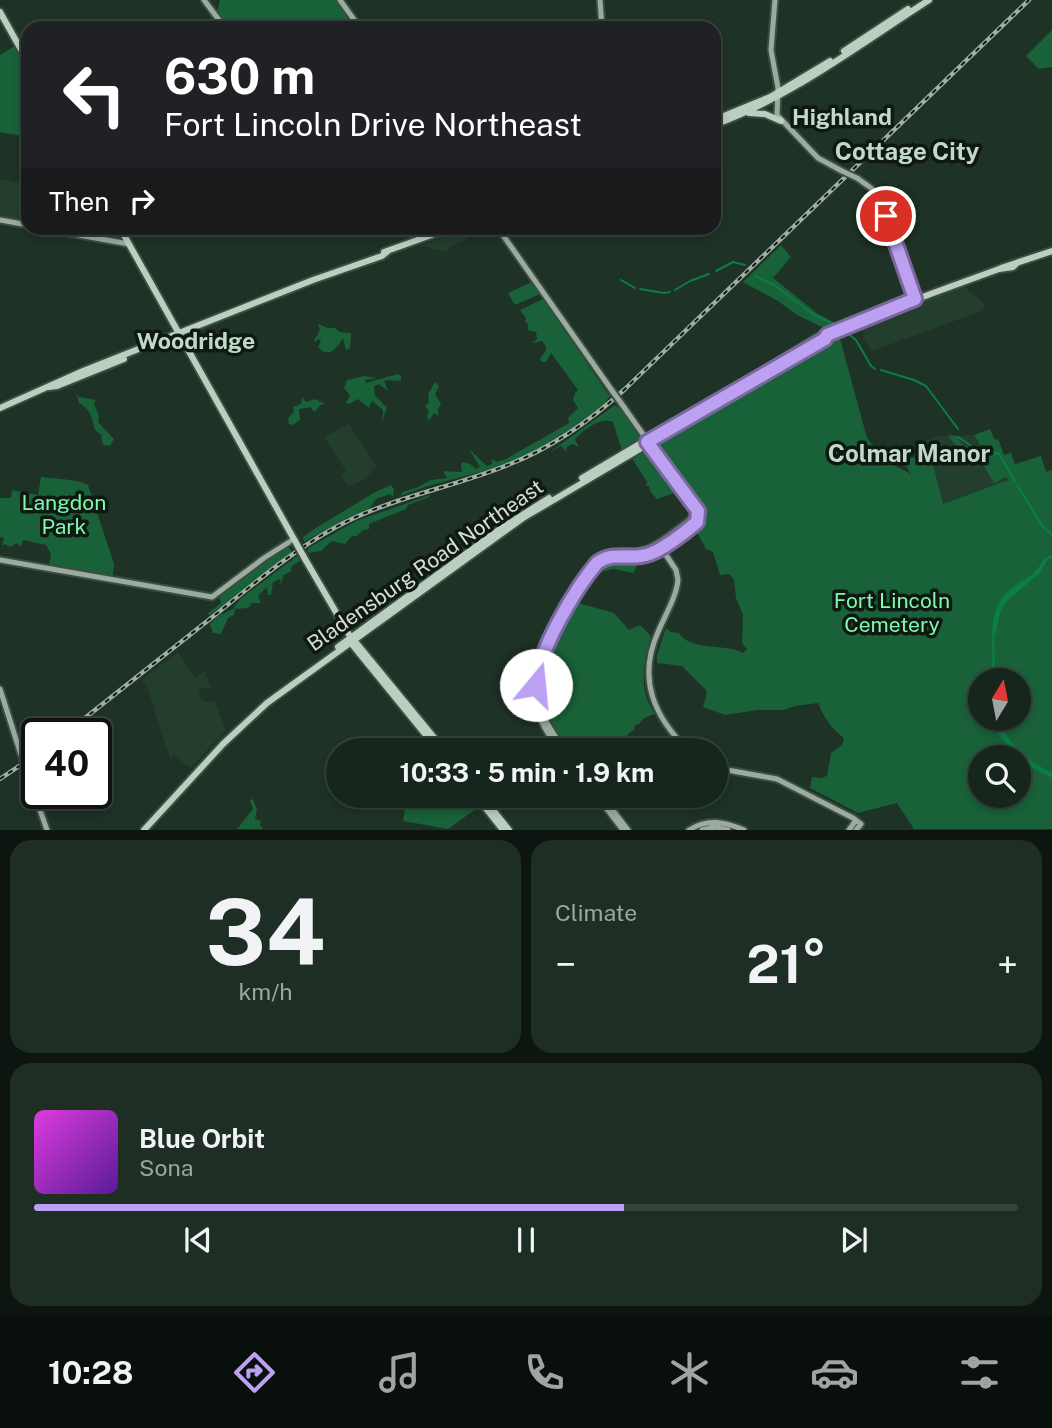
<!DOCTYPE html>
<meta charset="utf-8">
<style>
:root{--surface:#16261c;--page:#1f2e25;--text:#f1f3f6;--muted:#9ea5a3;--line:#35433b;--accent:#bca0f2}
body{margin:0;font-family:"Public Sans",sans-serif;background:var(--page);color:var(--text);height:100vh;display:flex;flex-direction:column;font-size:26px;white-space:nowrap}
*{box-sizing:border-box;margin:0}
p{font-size:23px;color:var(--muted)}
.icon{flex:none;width:38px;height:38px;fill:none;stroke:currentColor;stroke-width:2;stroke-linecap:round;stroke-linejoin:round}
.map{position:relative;height:830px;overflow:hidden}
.sheet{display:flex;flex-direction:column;gap:10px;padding:10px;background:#0c150f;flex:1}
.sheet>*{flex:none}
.banner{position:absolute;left:21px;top:21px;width:700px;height:214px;border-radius:21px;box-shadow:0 4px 10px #0003,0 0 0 2px var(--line);background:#202124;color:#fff;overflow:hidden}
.needle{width:46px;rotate:10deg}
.tools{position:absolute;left:968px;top:668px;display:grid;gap:14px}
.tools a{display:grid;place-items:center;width:63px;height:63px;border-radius:50%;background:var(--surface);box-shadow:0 4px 10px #0003,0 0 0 2px var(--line);font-size:35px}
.speed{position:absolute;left:21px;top:718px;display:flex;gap:14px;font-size:35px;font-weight:700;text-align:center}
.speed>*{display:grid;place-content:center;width:91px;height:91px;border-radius:50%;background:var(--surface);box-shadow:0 4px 10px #0003,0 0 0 2px var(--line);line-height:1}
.speed .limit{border:4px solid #111;border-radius:10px;background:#fff;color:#111}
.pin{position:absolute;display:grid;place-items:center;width:60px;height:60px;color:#fff;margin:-30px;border:4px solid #fff;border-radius:50%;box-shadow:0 2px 7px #0007}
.me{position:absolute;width:77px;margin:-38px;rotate:17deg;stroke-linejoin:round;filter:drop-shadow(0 0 5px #0008)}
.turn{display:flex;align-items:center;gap:24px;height:147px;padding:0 28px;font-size:32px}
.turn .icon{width:91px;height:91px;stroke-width:2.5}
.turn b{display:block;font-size:49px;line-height:60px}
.then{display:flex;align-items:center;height:66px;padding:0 28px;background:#0003;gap:14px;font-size:26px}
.big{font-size:52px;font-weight:700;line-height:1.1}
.sheet .card{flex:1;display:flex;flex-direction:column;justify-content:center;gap:10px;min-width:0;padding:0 24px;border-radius:21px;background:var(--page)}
.sheet .dial{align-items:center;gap:0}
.dial b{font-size:91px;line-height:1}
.song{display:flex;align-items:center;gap:21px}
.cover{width:84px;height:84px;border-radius:10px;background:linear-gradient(135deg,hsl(300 70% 55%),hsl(270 70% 35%))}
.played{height:7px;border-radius:4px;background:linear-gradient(90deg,var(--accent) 60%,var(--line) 60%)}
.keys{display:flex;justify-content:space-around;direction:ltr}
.heat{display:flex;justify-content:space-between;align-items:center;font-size:38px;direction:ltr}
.sheet .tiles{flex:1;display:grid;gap:10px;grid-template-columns:1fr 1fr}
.card:last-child{grid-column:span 2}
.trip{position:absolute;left:326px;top:738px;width:402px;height:70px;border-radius:35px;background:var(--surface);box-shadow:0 4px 10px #0003,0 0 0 2px var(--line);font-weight:700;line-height:70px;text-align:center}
.menu{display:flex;height:112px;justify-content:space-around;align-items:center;background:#090f0b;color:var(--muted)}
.menu .icon{width:49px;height:49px}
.menu .current{color:var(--accent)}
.menu b{font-size:32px;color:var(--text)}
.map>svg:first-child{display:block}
.built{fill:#233e2c}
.green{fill:#196139;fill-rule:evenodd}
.water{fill:#0a7e46}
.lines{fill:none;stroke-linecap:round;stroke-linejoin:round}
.stream{stroke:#0a7e46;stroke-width:2}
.secondary-casing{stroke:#3b4e41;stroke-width:9}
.primary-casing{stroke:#3b4e41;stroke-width:10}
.secondary{stroke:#9bab9f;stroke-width:5}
.primary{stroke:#bacfbf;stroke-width:6}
.rail-casing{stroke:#a0aea4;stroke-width:4.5}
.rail{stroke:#0f1812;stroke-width:2;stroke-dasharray:5;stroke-linecap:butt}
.secondary-bridge-casing{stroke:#3b4e41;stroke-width:9;stroke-linecap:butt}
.primary-bridge-casing{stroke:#3b4e41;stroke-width:10;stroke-linecap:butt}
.secondary-bridge{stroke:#9bab9f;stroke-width:5}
.primary-bridge{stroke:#bacfbf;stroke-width:6}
.route-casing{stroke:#7a689d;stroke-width:18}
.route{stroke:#bca0f2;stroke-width:12}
.labels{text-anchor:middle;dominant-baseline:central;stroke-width:7;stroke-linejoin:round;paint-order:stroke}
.park-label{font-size:21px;fill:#7dfaac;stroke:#0f1812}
.street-label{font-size:21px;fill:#d4e0d7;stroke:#0f1812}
.neighbourhood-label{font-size:23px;font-weight:bold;fill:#c1dac8;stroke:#0f1812}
.quarter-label{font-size:24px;font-weight:bold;fill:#c1dac8;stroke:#0f1812}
</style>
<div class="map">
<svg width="1052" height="830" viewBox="0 0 1052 830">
<rect width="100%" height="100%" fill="#1e3225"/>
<path class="built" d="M0,179L28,184V222L0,217Z
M463,229L467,240L450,246L448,252L420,246Z
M964,286L984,304L985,309L982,311L872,351L866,343L860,324Z
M349,424L377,467L367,476L368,477L348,487L341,474L346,471L324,437Z
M974,435L1008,480L943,504L930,452L919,455L914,444L939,436Z
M178,652L195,678L205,671L211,688H202L199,692V698L205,702L215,701L226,731L190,768L174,755L170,760L147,686L141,680Z"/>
<path class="green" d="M220,0H336L355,28H228L217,13Z
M1052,30V67L1039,69L1026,56Z
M18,44L28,62V137L0,132V55Z
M781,245L791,257L773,278L818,314L839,325L826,329L797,315L778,301L743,282Z
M532,282L540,294L515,305L508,293Z
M543,299L608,394L610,396L606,402C573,429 535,454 494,468C463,478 431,483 401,496L402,492L416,488L431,480L447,478L443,471L462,472L461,464L463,462L470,464L476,469L480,467L469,449L487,466L492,464V459L497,462L506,459L569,423L568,418L578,408L573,400L575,393L578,390L551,353L546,362H541L540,358C546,351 549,349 542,341L532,343L537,339L536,332L528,330V324L525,322L526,318L520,310Z
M318,324L328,328H335L339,332L351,333L350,348L346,350L343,338C336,349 329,359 318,347L321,341L318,339L316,342L314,340L320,330Z
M839,335L867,438L886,461L911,474L902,461L930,452L943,504L1008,480L1006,477L994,483L984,466L964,459L948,435L956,436L963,445L985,452L974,435L990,429L995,440L998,439L1004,455L1011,453L1015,464L1041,456L1046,472L1052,470V829H914L897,803L858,813L810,788L812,777L821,778L827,776L831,753L842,745L844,738C832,729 824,718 818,703L795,706L784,710H758L725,715L703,707L707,693L705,689L682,666L657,663V655L666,628L671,632L679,633C691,652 726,643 743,653L747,649L742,643L743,615L736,598L734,580L729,574L720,575L713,552L706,549L698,534H689L702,520L701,512L656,443ZM980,681H1018V719H980ZM980,758H1018V796H980Z
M398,374L401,376V381L387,380L384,381L388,391L379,384L374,386L375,395L387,408L382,422L383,410L372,401L369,408L358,399L349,404L346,403L350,395L344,388L347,380L364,376L377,378L365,380L366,383Z
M435,382L439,386L435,394L441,404L438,409V416L434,413L429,421L427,416L429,411L425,406L429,402L428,394Z
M76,393L79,397L96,400L94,404L99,416L98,422L114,439L110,446L103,445L101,435L95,430C92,417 91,410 79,403Z
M302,397L306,402L315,399L325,404L320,405L316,411H313L311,407L299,409L300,420L293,425L289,424L288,418L294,412L293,407L301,404Z
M615,405L618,408L619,406L642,440L622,451L613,422C600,417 585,429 575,439L579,447L572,444L566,448L567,453L561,446L550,452Z
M647,449L677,492L657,499L650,491L649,486H646L647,482L632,458Z
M41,477C55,479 78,479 88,485L114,564L113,575H100L52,565L49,564L51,554L46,545L23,540L21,547L17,543L10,547L5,544L2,546L4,538L0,537V498H11L12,490L38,495Z
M391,485L394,489L393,497L390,494L376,499L370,508L345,519L304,542L303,537L311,531L375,492Z
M430,495L429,497L408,505L406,509L369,524V529L363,530L357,536H352L345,544L332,541L321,551L309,553L307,550L310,547L356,521Z
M287,547L291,550V553L210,615L207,614L221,603L219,597L262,563Z
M297,556L300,561L292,566L291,571L283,576L281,586L280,579L273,582L271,595H268L267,587L258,596L261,603H252L248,608L235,609L234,615L228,618L221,634L213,633L210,624L218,616L233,609L240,599Z
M631,561L637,565L634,573L613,569L597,573C604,560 618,561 631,561Z
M575,602L614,613L629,630L640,625L651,636C643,662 638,691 655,714L644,718L639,724L635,725L634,730L628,734L626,742L616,751H570C523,687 538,665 575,602Z
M436,796H472L480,806L448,829L403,821L406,802L425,805Z
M253,799L257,810L255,819L261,821L260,825L263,829H237L253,809L250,800Z"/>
<path class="water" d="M1044,559L1047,560L1040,573L1008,600L1001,610L994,640L995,664L991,681H988C988,675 991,671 992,665C994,639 986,607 1012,588C1028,576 1033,578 1044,559Z
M991,719H994C998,727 1004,730 1008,737C1023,757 1031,761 1052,773V778L1022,762L996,731Z"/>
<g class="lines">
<path class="stream" d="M716,271L733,262L745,265
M755,276L774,285L814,315L836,325
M621,280L635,288
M640,289L664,293L670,292
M675,290L690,281L709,274
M846,332L856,340L871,366L875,369
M881,370L914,380L926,386L958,429
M958,437L973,447L999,454L1015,481
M1017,485L1043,527L1052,535
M1045,561L1050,556L1052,557"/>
<g class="secondary-casing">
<path id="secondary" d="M204,0L225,28
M340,0L360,28
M600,0L602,28
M775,0L771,50L778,88L777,115L818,158L842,171
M857,178L871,188L879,198L915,299
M0,220L28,225
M39,228L129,244
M498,228L613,392
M660,546L676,570L678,580C676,598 665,615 658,632C637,679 654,717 689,751
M0,560L212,597L264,558L294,539
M543,649C552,626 580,568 601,556C615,547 629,555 644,550C660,545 676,530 690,520L693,515L692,507
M533,688C534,712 546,732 560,751
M0,689L22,758
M566,751C552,733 538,712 536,689C534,663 581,570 604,558C618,552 633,559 646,556C664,551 681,534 696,524L699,519L697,511L621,403
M716,768L777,779L853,818L861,824L856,830
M26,770L47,830
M597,796L623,830
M602,796L628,830
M689,830C708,818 725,822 744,830
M702,830L715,827L728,830
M849,830L856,820"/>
</g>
<g class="primary-casing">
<path id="primary" d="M0,12L28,62
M844,51L908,9
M749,113L765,114L781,121
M714,120L770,97L830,61
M714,125C793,96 859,45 929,0
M120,228L295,541
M384,252L451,228
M1001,268L1052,251
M49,387L57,386L124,359
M740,387L825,339L827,335
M0,408L83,371L313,280L382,256L387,252
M582,478L641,443L647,442
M305,559L351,638V643L439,751
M353,639L445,751
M338,647L500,529L549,498
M476,796L503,830
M482,796L509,830
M144,830L223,744L267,703L523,518L645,446L647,442L821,335L944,289L999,269L1013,267L1017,263"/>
</g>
<use href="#secondary" class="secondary"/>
<use href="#primary" class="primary"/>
<g class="rail-casing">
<path id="rail" d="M66,733C117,693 168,652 220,611C257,581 294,550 336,527C391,497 452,488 510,464C553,447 591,420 625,389L1029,0
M0,779L37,754"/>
</g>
<use href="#rail" class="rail"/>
<g class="secondary-bridge-casing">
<path id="secondary-bridge" d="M842,171L857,178
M613,392L621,403
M22,758L26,770"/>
</g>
<g class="primary-bridge-casing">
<path id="primary-bridge" d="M295,541L305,559"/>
</g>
<use href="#secondary-bridge" class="secondary-bridge"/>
<use href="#primary-bridge" class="primary-bridge"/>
</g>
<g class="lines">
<g class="route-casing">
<path id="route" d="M536,685C538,651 575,589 597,563C613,551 628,560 646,555C660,552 686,532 697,522L698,511L647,442L825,339L827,335L915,299L886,216"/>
</g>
<use href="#route" class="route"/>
</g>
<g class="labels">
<g class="park-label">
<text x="64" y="502">Langdon<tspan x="64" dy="24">Park</tspan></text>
<text x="892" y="600">Fort Lincoln<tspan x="892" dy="24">Cemetery</tspan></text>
</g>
<g class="street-label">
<text transform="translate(425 565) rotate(-35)">Bladensburg Road Northeast</text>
</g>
<g class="neighbourhood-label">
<text x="842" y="116">Highland</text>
<text x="196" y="340">Woodridge</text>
</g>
<g class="quarter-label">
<text x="907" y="151">Cottage City</text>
<text x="909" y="453">Colmar Manor</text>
</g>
</g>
</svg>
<div class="tools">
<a><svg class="needle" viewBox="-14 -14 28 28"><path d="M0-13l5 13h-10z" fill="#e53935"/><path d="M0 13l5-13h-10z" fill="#9ea5a3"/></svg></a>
<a><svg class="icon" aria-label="search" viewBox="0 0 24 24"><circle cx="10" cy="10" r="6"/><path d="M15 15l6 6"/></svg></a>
</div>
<div class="speed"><div class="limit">40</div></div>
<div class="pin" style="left:886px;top:216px;background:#d93025"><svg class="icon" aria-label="arrive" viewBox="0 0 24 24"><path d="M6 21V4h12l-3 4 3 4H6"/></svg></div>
<svg class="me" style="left:536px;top:685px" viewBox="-20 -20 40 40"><circle r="19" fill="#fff"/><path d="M0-13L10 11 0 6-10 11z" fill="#bca0f2"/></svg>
<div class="trip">10:33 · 5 min · 1.9 km</div>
<div class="banner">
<div class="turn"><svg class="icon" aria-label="left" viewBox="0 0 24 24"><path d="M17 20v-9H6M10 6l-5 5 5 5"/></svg><div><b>630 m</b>Fort Lincoln Drive Northeast</div></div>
<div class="then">Then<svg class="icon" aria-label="right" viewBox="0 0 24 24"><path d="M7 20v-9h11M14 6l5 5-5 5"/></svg></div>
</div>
</div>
<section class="sheet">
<div class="tiles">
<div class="card dial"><b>34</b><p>km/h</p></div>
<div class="card"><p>Climate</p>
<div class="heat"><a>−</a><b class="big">21°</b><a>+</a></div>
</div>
<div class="card">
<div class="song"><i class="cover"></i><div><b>Blue Orbit</b><p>Sona</p></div></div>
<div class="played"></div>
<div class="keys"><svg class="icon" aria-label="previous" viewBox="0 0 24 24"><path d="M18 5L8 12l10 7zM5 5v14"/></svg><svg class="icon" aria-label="pause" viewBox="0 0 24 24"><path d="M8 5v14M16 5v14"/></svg><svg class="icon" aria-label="next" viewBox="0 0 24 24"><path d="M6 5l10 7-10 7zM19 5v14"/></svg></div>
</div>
</div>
</section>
<nav class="menu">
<b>10:28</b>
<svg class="icon current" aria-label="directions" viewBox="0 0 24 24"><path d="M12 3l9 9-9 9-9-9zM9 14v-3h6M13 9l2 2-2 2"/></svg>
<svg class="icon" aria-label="music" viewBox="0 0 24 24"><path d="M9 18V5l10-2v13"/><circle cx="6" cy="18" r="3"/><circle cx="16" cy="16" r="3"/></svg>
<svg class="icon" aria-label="phone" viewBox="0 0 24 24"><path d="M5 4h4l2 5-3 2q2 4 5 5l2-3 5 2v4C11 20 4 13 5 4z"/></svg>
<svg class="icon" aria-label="climate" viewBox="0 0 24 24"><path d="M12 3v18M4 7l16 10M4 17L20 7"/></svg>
<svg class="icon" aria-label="car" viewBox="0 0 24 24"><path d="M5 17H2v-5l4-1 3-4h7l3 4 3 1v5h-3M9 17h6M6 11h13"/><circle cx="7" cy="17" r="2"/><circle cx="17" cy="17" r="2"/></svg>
<svg class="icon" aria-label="filters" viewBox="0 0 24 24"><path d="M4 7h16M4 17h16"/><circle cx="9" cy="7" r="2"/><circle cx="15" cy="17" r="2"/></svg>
</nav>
